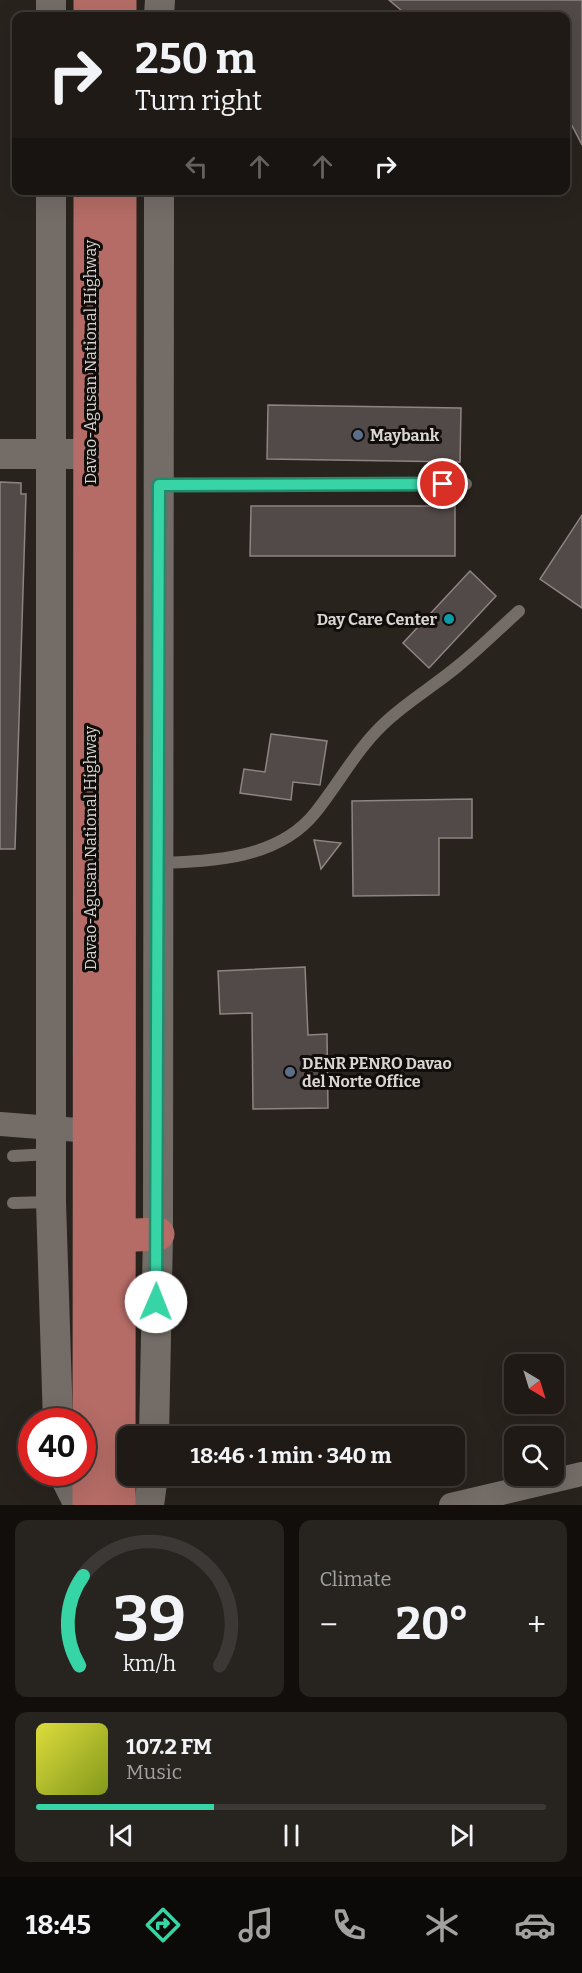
<!DOCTYPE html>
<meta charset="utf-8">
<style>
:root{--surface:#1f1a16;--page:#27231f;--text:#f1f3f6;--muted:#a1a1a1;--line:#3c3835;--accent:#37d4a6}
body{margin:0;font-family:Bitter,serif;background:var(--page);color:var(--text);height:100vh;display:flex;flex-direction:column;font-size:22px;white-space:nowrap}
*{box-sizing:border-box;margin:0}
p{font-size:20px;color:var(--muted)}
.icon{flex:none;width:33px;height:33px;fill:none;stroke:currentColor;stroke-width:2;stroke-linecap:round;stroke-linejoin:round}
.map{position:relative;height:1505px;overflow:hidden}
.side{display:flex;flex-direction:column;gap:15px;padding:15px;background:#110e0c;flex:1}
.side>*{flex:none}
.guide{position:absolute;left:12px;top:12px;width:558px;height:183px;border-radius:12px;box-shadow:0 6px 24px #0002,0 0 0 2px var(--line);background:#1f1a16;color:var(--text);overflow:hidden}
.needle{width:39px;rotate:142deg}
.buttons{position:absolute;left:504px;top:1354px;display:grid;gap:12px}
.buttons a{display:grid;place-items:center;width:60px;height:60px;border-radius:12px;background:var(--surface);box-shadow:0 6px 24px #0002,0 0 0 2px var(--line);font-size:30px}
.speed{position:absolute;left:18px;top:1408px;display:flex;gap:12px;font-size:30px;font-weight:700;text-align:center}
.speed>*{display:grid;place-content:center;width:78px;height:78px;border-radius:50%;background:var(--surface);box-shadow:0 6px 24px #0002,0 0 0 2px var(--line);line-height:1}
.speed .limit{border:9px solid #d22;background:#fff;color:#111}
.pin{position:absolute;display:grid;place-items:center;width:51px;height:51px;color:#fff;margin:-26px;border:3px solid #fff;border-radius:50%;box-shadow:0 2px 6px #0007}
.me{position:absolute;width:66px;margin:-33px;rotate:1deg;stroke-linejoin:round;filter:drop-shadow(0 0 4px #0008)}
.turn{display:flex;align-items:center;gap:21px;height:126px;padding:0 24px;font-size:27px}
.turn .icon{width:78px;height:78px;stroke-width:2.5}
.turn b{display:block;font-size:42px;line-height:51px}
.lanes{display:flex;align-items:center;height:57px;padding:0 24px;background:#0003;justify-content:center;gap:30px;direction:ltr}
.lanes .off{opacity:.35}
.big{font-size:45px;font-weight:700;line-height:1.1}
.side .tile{flex:1;display:flex;flex-direction:column;justify-content:center;gap:9px;min-width:0;padding:0 21px;border-radius:12px;background:var(--page)}
.side .dial{align-items:center;gap:0}
.dial svg{height:156px;overflow:visible;fill:none;stroke:var(--line);stroke-width:7;stroke-linecap:round;text-anchor:middle}
.dial text{fill:var(--text);stroke:none}
.song{display:flex;align-items:center;gap:18px}
.cover{width:72px;height:72px;border-radius:9px;background:linear-gradient(135deg,hsl(60 70% 55%),hsl(70 70% 35%))}
.played{height:6px;border-radius:3px;background:linear-gradient(90deg,var(--accent) 35%,var(--line) 35%)}
.keys{display:flex;justify-content:space-around;direction:ltr}
.heat{display:flex;justify-content:space-between;align-items:center;font-size:33px;direction:ltr}
.side .tiles{flex:1;display:grid;gap:15px;grid-template-columns:1fr 1fr}
.tile:last-child{grid-column:span 2}
.trip{position:absolute;left:117px;top:1426px;width:348px;height:60px;border-radius:12px;background:var(--surface);box-shadow:0 6px 24px #0002,0 0 0 2px var(--line);font-weight:700;line-height:60px;text-align:center}
.menu{display:flex;height:96px;justify-content:space-around;align-items:center;background:#0c0a09;color:var(--muted)}
.menu .icon{width:42px;height:42px}
.menu .current{color:var(--accent)}
.menu b{font-size:27px;color:var(--text)}
.map>svg:first-child{display:block}
.building{fill:#524a48;stroke:#8e8482;stroke-width:1.5}
.lines{fill:none;stroke-linecap:round;stroke-linejoin:round}
.service{stroke:#746d67;stroke-width:12}
.minor{stroke:#746d67;stroke-width:24}
.tertiary{stroke:#746d67;stroke-width:30}
.trunk{stroke:#b56c66;stroke-width:33}
.route-casing{stroke:#248a6c;stroke-width:15}
.route{stroke:#37d4a6;stroke-width:10}
.service-dot{fill:#5c6f8a;stroke:#100d0b;stroke-width:2}
.culture-dot{fill:#0f9aa8;stroke:#100d0b;stroke-width:2}
.labels{text-anchor:middle;dominant-baseline:central;stroke-width:6;stroke-linejoin:round;paint-order:stroke}
.street-label{font-size:16px;fill:#d9d5d2;stroke:#100d0b}
.poi-label{font-size:16px;font-weight:bold;fill:#d9d5d2;stroke:#100d0b;text-anchor:start}
</style>
<div class="map">
<svg width="582" height="1505" viewBox="0 0 582 1505">
<rect width="100%" height="100%" fill="#29231e"/>
<path class="building" d="M389,0H582V145L566,114V16H408Z
M268,405L461,408L460,462L267,459Z
M0,482L21,483V494H26L15,849H0Z
M251,506H455V556H250Z
M582,515V608L540,579Z
M470,571L496,596L429,668L403,643Z
M271,734L327,741L320,785L293,782L291,800L240,793L244,769L265,772Z
M472,799V838H439V895L353,896L352,801Z
M314,840L341,843L321,869Z
M305,967L308,1035L327,1034L328,1108L253,1109L252,1013L220,1014L218,971Z"/>
<g class="lines">
<path class="service" d="M159,485L466,484
M159,863C213,861 278,859 315,813C340,782 358,746 389,719C410,700 435,685 458,666C479,649 499,629 519,611
M13,1156L51,1154
M13,1203L50,1202"/>
<path class="minor" d="M0,1124L78,1130
M451,1505L582,1474"/>
<path class="tertiary" d="M51,16V0
M159,16L160,0
M51,190V1202L58,1422
M1,454H79
M154,1437L158,1234L159,190
M63,1473L78,1503
M149,1505L153,1476"/>
<path class="trunk" d="M90,16V0
M120,16V0
M136,1235L158,1234
M89,1505L90,190
M119,1505L120,190"/>
</g>
<g class="lines">
<g class="route-casing">
<path id="route" d="M156,1302L159,485L443,484"/>
</g>
<use href="#route" class="route"/>
</g>
<g class="service-dot">
<circle cx="358" cy="435" r="6"/>
<circle cx="290" cy="1072" r="6"/>
</g>
<circle class="culture-dot" cx="449" cy="619" r="6"/>
<g class="labels">
<g class="street-label">
<text transform="translate(90 362) rotate(-90)">Davao-Agusan National Highway</text>
<text transform="translate(90 848) rotate(-90)">Davao-Agusan National Highway</text>
</g>
<g class="poi-label">
<text x="370" y="435">Maybank</text>
<text x="437" y="619" text-anchor="end">Day Care Center</text>
<text x="302" y="1063">DENR PENRO Davao<tspan x="302" dy="18">del Norte Office</tspan></text>
</g>
</g>
</svg>
<div class="buttons">
<a><svg class="needle" viewBox="-14 -14 28 28"><path d="M0-13l5 13h-10z" fill="#e53935"/><path d="M0 13l5-13h-10z" fill="#a1a1a1"/></svg></a>
<a><svg class="icon" aria-label="search" viewBox="0 0 24 24"><circle cx="10" cy="10" r="6"/><path d="M15 15l6 6"/></svg></a>
</div>
<div class="speed"><div class="limit">40</div></div>
<div class="pin" style="left:443px;top:484px;background:#d93025"><svg class="icon" aria-label="arrive" viewBox="0 0 24 24"><path d="M6 21V4h12l-3 4 3 4H6"/></svg></div>
<svg class="me" style="left:156px;top:1302px" viewBox="-20 -20 40 40"><circle r="19" fill="#fff"/><path d="M0-13L10 11 0 6-10 11z" fill="#37d4a6"/></svg>
<div class="trip">18:46 · 1 min · 340 m</div>
<div class="guide">
<div class="turn"><svg class="icon" aria-label="right" viewBox="0 0 24 24"><path d="M7 20v-9h11M14 6l5 5-5 5"/></svg><div><b>250 m</b>Turn right</div></div>
<div class="lanes"><svg class="icon off" aria-label="left" viewBox="0 0 24 24"><path d="M17 20v-9H6M10 6l-5 5 5 5"/></svg><svg class="icon off" aria-label="ahead" viewBox="0 0 24 24"><path d="M12 20V5M6 11l6-6 6 6"/></svg><svg class="icon off" aria-label="ahead" viewBox="0 0 24 24"><path d="M12 20V5M6 11l6-6 6 6"/></svg><svg class="icon" aria-label="right" viewBox="0 0 24 24"><path d="M7 20v-9h11M14 6l5 5-5 5"/></svg></div>
</div>
</div>
<section class="side">
<div class="tiles">
<div class="tile dial"><svg viewBox="0 0 100 80">
<path d="M14 69A42 42 0 1 1 86 69"/>
<path d="M14 69A42 42 0 0 1 16 23" stroke="#37d4a6"/>
<text x="50" y="56" font-size="32" font-weight="700">39</text>
<text x="50" y="72" font-size="11">km/h</text>
</svg></div>
<div class="tile"><p>Climate</p>
<div class="heat"><a>−</a><b class="big">20°</b><a>+</a></div>
</div>
<div class="tile">
<div class="song"><i class="cover"></i><div><b>107.2 FM</b><p>Music</p></div></div>
<div class="played"></div>
<div class="keys"><svg class="icon" aria-label="previous" viewBox="0 0 24 24"><path d="M18 5L8 12l10 7zM5 5v14"/></svg><svg class="icon" aria-label="pause" viewBox="0 0 24 24"><path d="M8 5v14M16 5v14"/></svg><svg class="icon" aria-label="next" viewBox="0 0 24 24"><path d="M6 5l10 7-10 7zM19 5v14"/></svg></div>
</div>
</div>
</section>
<nav class="menu">
<b>18:45</b>
<svg class="icon current" aria-label="directions" viewBox="0 0 24 24"><path d="M12 3l9 9-9 9-9-9zM9 14v-3h6M13 9l2 2-2 2"/></svg>
<svg class="icon" aria-label="music" viewBox="0 0 24 24"><path d="M9 18V5l10-2v13"/><circle cx="6" cy="18" r="3"/><circle cx="16" cy="16" r="3"/></svg>
<svg class="icon" aria-label="phone" viewBox="0 0 24 24"><path d="M5 4h4l2 5-3 2q2 4 5 5l2-3 5 2v4C11 20 4 13 5 4z"/></svg>
<svg class="icon" aria-label="climate" viewBox="0 0 24 24"><path d="M12 3v18M4 7l16 10M4 17L20 7"/></svg>
<svg class="icon" aria-label="car" viewBox="0 0 24 24"><path d="M5 17H2v-5l4-1 3-4h7l3 4 3 1v5h-3M9 17h6M6 11h13"/><circle cx="7" cy="17" r="2"/><circle cx="17" cy="17" r="2"/></svg>
</nav>
